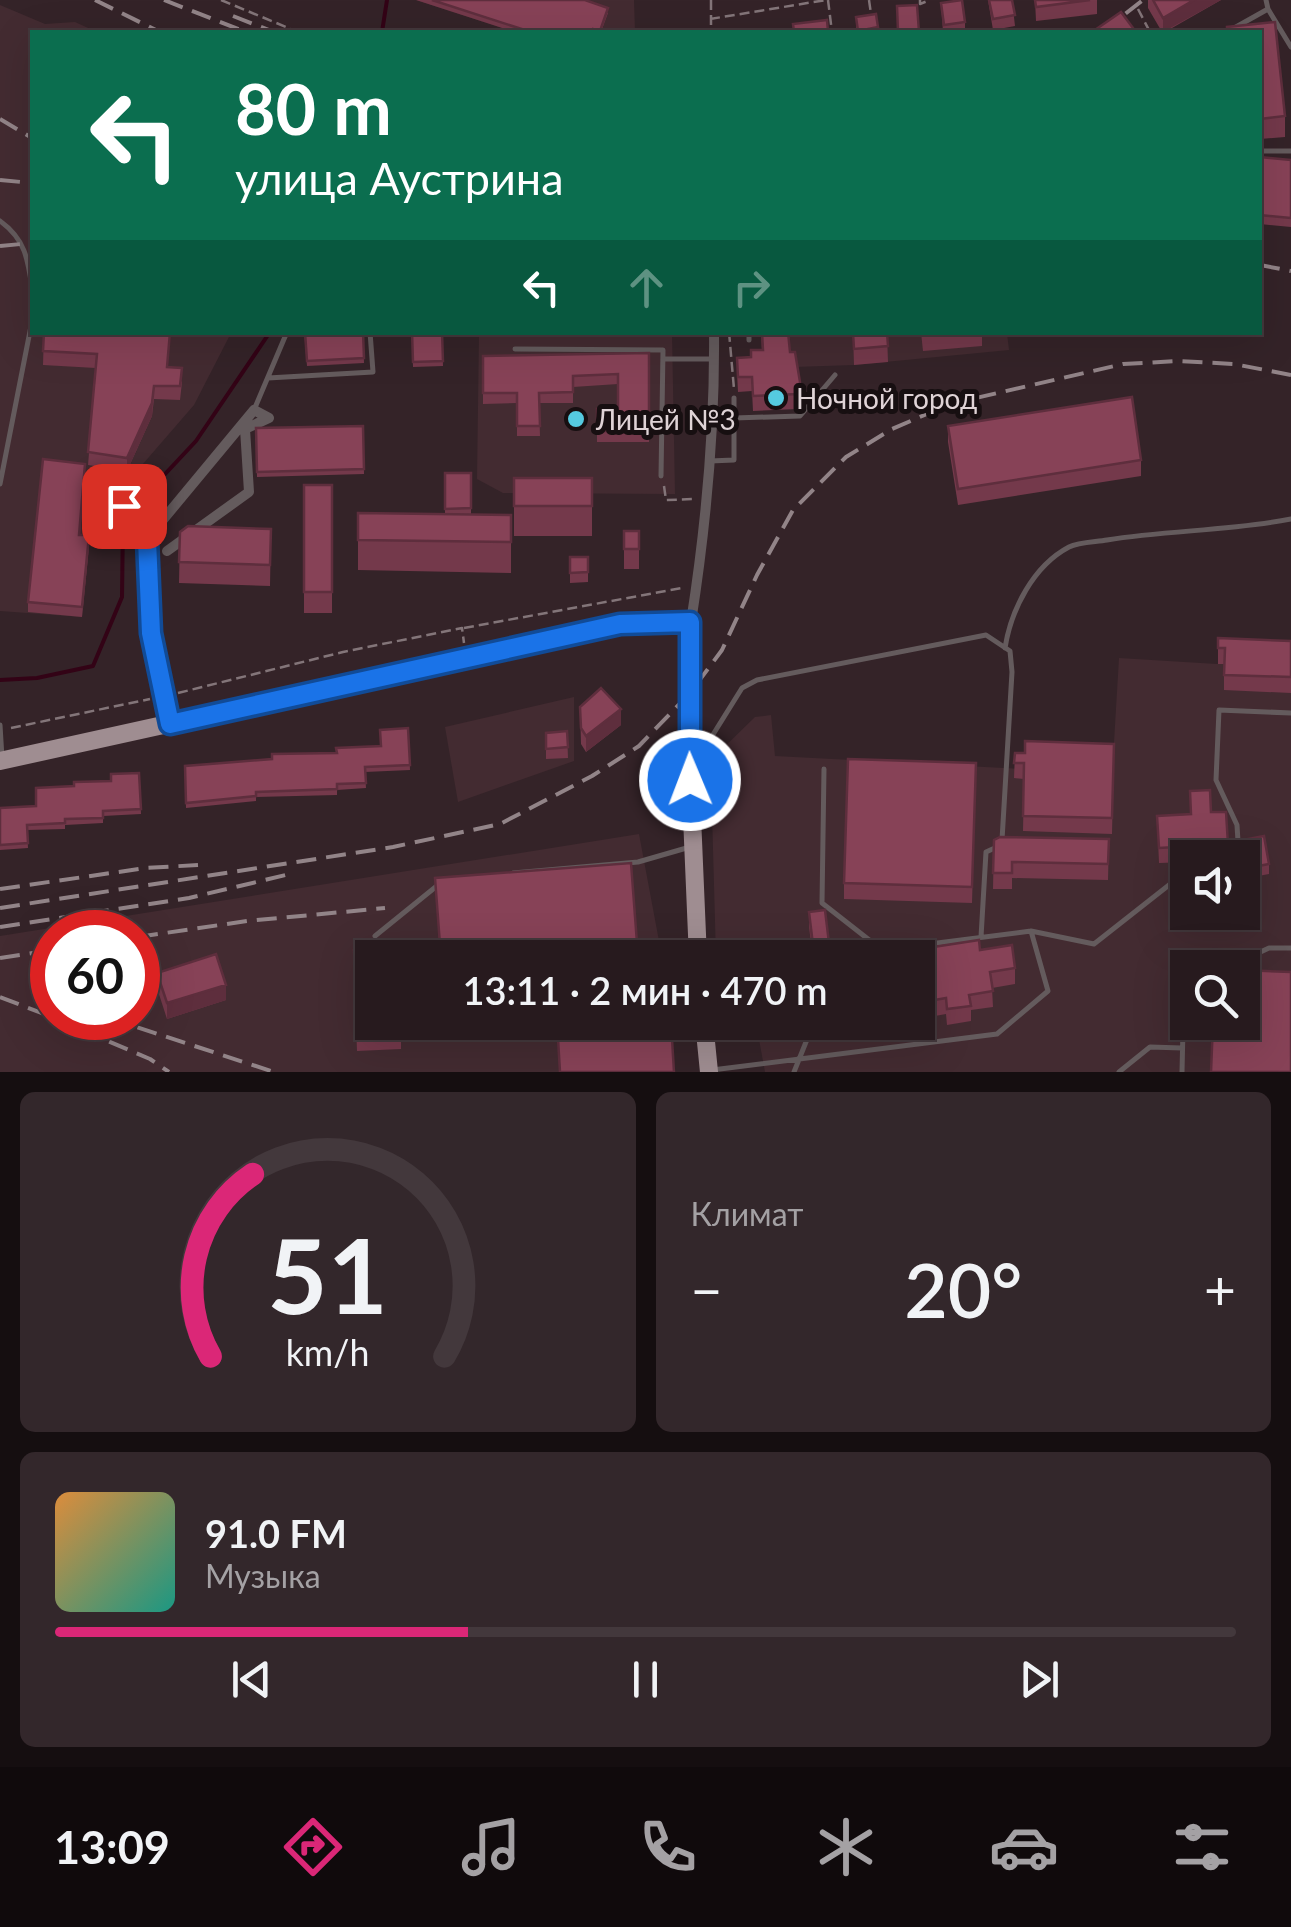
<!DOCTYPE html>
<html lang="ru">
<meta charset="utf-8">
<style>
:root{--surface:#271a1e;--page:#33272b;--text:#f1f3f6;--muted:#a4a1a4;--line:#43383c;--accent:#db2777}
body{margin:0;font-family:Lato,sans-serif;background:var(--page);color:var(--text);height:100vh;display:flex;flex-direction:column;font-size:38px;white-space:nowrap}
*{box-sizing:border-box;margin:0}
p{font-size:32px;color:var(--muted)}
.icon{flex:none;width:55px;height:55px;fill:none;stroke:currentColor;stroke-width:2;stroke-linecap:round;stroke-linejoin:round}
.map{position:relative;height:1072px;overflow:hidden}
.panel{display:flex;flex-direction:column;gap:20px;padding:20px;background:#150e10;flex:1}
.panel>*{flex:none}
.hud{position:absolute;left:30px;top:30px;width:1232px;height:305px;border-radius:0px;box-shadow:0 10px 40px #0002,0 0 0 2px var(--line);background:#0b6e4f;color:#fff;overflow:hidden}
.buttons{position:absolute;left:1170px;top:840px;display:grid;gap:20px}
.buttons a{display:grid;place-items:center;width:90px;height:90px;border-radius:0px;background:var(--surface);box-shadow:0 10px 40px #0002,0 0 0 2px var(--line);font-size:50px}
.speed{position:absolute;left:30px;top:910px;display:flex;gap:20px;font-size:50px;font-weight:700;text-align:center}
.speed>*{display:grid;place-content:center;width:130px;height:130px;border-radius:50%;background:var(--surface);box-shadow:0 10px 40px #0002,0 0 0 2px var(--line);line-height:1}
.speed .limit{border:15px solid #d22;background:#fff;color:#111}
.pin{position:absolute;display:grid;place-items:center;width:85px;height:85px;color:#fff;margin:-42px;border-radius:20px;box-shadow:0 5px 15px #0006}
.me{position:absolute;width:110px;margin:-55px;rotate:359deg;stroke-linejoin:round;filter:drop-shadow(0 0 8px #0008)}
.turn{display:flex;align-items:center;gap:35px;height:210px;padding:0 40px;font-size:45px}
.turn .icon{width:130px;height:130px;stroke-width:2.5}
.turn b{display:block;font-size:70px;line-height:85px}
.lanes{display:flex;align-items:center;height:95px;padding:0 40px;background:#0003;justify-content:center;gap:50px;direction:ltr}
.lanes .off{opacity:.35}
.big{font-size:75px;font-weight:600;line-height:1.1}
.panel .card{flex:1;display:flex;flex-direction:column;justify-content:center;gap:15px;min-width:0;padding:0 35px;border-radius:15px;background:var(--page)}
.panel .dial{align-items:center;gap:0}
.dial svg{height:260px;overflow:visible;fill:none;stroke:var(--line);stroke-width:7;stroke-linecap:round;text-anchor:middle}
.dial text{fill:var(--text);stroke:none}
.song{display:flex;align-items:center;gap:30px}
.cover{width:120px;height:120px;border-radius:15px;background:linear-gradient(135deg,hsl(30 70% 55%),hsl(170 70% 35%))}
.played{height:10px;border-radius:5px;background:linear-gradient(90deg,var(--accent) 35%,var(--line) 35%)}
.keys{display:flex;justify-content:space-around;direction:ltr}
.heat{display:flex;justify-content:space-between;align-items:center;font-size:55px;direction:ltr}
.panel .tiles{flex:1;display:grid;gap:20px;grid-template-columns:1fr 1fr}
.card:last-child{grid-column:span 2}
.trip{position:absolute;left:355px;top:940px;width:580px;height:100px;border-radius:0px;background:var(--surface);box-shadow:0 10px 40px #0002,0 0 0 2px var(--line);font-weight:600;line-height:100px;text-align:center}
.tabs{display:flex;height:160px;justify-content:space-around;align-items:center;background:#100a0c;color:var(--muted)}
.tabs .icon{width:70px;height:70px}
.tabs .selected{color:var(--accent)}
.tabs b{font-size:45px;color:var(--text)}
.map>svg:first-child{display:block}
.built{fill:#432b31;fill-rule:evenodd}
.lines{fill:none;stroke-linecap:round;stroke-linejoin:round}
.stream{stroke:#330316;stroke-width:4}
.path{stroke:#837579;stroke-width:2.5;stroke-dasharray:10 5;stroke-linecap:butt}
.service{stroke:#645b5d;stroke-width:5}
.minor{stroke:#645b5d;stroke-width:10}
.primary{stroke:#9f8d91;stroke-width:18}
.rail{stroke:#928488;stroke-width:4;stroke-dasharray:20 10;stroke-linecap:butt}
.wall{fill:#74394b}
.shaded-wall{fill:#5e2e3d}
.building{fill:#874257;stroke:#5e2e3d;stroke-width:2.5}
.route-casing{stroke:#114b97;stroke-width:25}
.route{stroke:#1a73e8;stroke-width:18}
.poi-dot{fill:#55cae0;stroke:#170f11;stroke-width:4}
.labels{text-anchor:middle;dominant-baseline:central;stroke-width:10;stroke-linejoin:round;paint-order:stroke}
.poi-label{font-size:28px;fill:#dfd3d6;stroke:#170f11;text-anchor:start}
</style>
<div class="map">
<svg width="1291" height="1072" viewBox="0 0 1291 1072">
<rect width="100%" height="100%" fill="#342328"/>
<path class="built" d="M416,0H634L635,32H515Z
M0,5L45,24L75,22L97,32H32V332L231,333L194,405L97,517L89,546L82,617L0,611Z
M479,333H672L675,494L503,493L477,479Z
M761,333H1007L1009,350L854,365L764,368Z
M1291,656V1072H765L756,1023L918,1022V958L716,957L711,777L715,756L755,717L771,715L775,756L1024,769L1113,759L1119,658L1217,664ZM1188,858H1242V912H1188ZM1188,968H1242V1022H1188Z
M574,697V761L458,802L445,727Z
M639,834L662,957L372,958V1022L670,1023L673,1072H0V936ZM52,932H138V1018H52Z"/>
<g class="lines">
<path class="stream" d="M382,32L387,0
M0,680L37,678L93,666L122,597L123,519L196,441L270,332"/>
<path class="path" d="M221,0L298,32
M711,0V32
M828,0L832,32
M869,0L871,14
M920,0V4L930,0
M1138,9L1150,32
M710,19L826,0
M729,332L734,389
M664,486L666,500L695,499
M464,628L682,588
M178,693L343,652L462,628L464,643
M11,728L150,699"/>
<path class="service" d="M1266,0L1268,9L1291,47
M1227,32L1268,9
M1260,151H1291
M0,221C25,239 28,259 32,288
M749,332V340
M515,349L663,350L661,476
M663,359H714
M268,378L373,372L370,332
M254,410L287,332
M734,418L800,416L835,375
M710,461L734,460V398
M103,478L145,537
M0,484L32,321
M1005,648C1011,610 1033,566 1069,547C1079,542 1096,542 1107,540C1168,530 1230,531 1291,519
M0,725L2,758
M691,746L709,741L742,688L757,680L986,635L1010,651L1012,672L1002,840
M824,769L822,903L882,950L1031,931L1094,944L1183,874L1188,873
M1239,858L1237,825L1216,780L1219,710L1291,713
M513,873L638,862L690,847
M375,936L438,885
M981,937L986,852L997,847
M868,958L882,950
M1226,968L1269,948H1291
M712,1070L997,1034L1048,991L1031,931
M794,1072L814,1022
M1119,1072L1150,1047L1182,1048
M1182,1072L1184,986L1188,985"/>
<path class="minor" d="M167,551L249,492L245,429L269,418L254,410L147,539L151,633L170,724
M691,622C706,526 715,429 714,332"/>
<path class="primary" d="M0,761L620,624L691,622L689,746L698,958
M704,1022L709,1072"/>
<path class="rail" d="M95,0L160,32
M164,0L246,32
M233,16L274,32
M1102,32L1143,0
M0,119L32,138
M0,180L32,183
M0,246L32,243
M1260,265L1291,271
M0,889L146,868L198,865
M0,908L393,847L500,824L592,776L639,746L690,693L722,650L757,575L793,510L846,457L892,429L950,404L1123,364L1178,361L1234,364L1291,375
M0,927L189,898L290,874
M138,937L247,921L385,908
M0,958L52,950
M0,997L52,1017
M54,1018L150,1059L169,1072
M109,1018L274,1072"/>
</g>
<path class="wall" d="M416,0H585L608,13L601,32H515Z
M988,0H1012L1015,26L993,30Z
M1035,0H1097V14L1036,21Z
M1148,0H1221L1165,32H1162L1148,8Z
M941,3L965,22V32H943Z
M856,17L878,27V32H856Z
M1260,32L1285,116V137L1260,139Z
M1260,157L1291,160V227L1260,224Z
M44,332L168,367L182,382L180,400L154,399L152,416L127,471L88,465L96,368L43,365Z
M304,332H363L364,363L307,366Z
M412,332H442L443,366L413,367Z
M761,332H789L790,352L800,397L798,409L753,411L752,391L738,392L737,373L751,357L762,350Z
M892,332L887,334L888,362L854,365L853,333Z
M921,332H982V346L923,351Z
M649,353V442H597V409H618V384L573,387V403H539L540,436H517V403L483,404V356Z
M363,426L364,474L257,477L256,428Z
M948,426L1141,460V476L958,505L948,442Z
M445,473H471V514H445Z
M85,474L80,535L89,546L82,617L28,612V602Z
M514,478H592V536H514Z
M304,485H332V613H304Z
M358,513L511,515V573L358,570Z
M271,529L270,586L179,583L180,532Z
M624,531H639V569H624Z
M570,557H588V582L570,583Z
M1218,638L1291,641V693L1224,690V664H1218Z
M580,707L621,725L586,752L581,744Z
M408,728L410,770L365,772L366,788L337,790V795L256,797V801L186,808L185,766L337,753L381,746Z
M567,731L568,758L546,759V733Z
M1114,744L1112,834L1023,831L1024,779L1014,778L1015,753Z
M976,763L972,903L844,899V883Z
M139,773L141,814L103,816V823L65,825V829L27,830L28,848L0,850V808L36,806L74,786L111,781Z
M1211,812L1228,844V858H1188V862L1159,863L1157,816Z
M1109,839L1108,880L1012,878V889H993L994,840Z
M1248,839L1269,864V874L1253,877L1248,849Z
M435,878L637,943V958H440Z
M809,912L829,943V958H813L809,927Z
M980,950L1015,968V984L992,988L993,1007L971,1010V1021L947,1025L946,1014L918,1019V958Z
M354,966L401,1022V1049L357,1051Z
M157,973L226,1000L167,1019L157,988Z"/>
<path class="shaded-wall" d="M1194,0H1221L1163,32V18Z
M154,386L152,416L127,471V458Z
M621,709V725L586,752V736Z
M226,985V1000L167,1019V1003Z"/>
<path class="building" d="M432,0H585L608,8L600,31L593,29L592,32H531Z
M962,0L965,22L944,25L941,3Z
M989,0H1012L1015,15L993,19Z
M1035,0H1090L1036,7Z
M1153,0H1194L1163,18Z
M917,5L919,32H898L897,6Z
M1121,12L1136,32H1092Z
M876,14L878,27L858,31L856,17Z
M827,20L828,32H794L793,24Z
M1275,22L1285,116L1260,119V32H1227V27Z
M1260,157L1291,160V218L1260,215Z
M44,332H170L167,367L182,368L180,386H154L152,403L127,458L88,452L97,354L43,351Z
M305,332H363L364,358L307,361Z
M412,332H442L443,361L413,362Z
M762,332H788L790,352H795L800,382L798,394L753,396L752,377H738L737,358L751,357V350H763Z
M887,332L888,346L854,349L853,333Z
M922,332H957L923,335Z
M649,353V431H597V409H618V374L573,376V392L539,393L540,426H517V393H483V356Z
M1132,397L1141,460L958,489L948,426Z
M363,426L364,469L257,472L256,428Z
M43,459L85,464L79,535H89L82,607L28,602Z
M445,473H471V508L445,509Z
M514,478H592V506H514Z
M304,485H332V592H304Z
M358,513L511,515V542L358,540Z
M188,526L271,529L270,565L179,562L180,532Z
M624,531H639V549H624Z
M570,557H588V572L570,573Z
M1218,638L1291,641V677L1224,675L1225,648H1218Z
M601,688L621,709L586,736L581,728L580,707Z
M408,728L410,765L365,767L366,783L337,784V789L256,792V796L186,803L185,766L272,759V754L337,753L336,748L381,746L380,730Z
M567,731L568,747L546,749V733Z
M1025,741L1114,744L1112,818L1023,816L1024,763H1014L1015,753H1025Z
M848,759L976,763L972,887L844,883Z
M139,773L141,809L103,811V818L65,819V823L27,825L28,843L0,845V808L36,806V788L74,786V782L111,781V774Z
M1210,790L1211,812H1226L1228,844L1159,848L1157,816L1191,814L1190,791Z
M1264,836L1269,864L1253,867L1248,839Z
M1000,837L1109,839L1108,864L1012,862V873H993L994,840Z
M631,863L637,943L518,952L519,958H441L435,878Z
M825,910L829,943L813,945L809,912Z
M979,940L980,950L1012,945L1015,968L990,972L993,991L969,995L971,1006L947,1009L946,998L918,1003V958H862Z
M398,948V958H372V1022H401V1034L357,1035L354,950Z
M216,954L226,985L167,1003L157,973Z
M1242,970L1291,972V1072H1211L1213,1022H1242Z
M557,1022H671L674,1072H560Z"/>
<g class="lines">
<g class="route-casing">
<path id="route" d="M124,506L147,540L151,633L170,724L620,624L690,622V780"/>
</g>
<use href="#route" class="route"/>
</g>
<g class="poi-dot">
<circle cx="776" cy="398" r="10"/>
<circle cx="576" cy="419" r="10"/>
</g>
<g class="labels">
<g class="poi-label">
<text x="796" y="398">Ночной город</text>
<text x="596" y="419">Лицей №3</text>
</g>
</g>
</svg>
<div class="buttons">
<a><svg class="icon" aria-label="sound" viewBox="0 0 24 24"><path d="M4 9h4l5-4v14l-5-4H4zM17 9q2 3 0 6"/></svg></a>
<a><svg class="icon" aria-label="search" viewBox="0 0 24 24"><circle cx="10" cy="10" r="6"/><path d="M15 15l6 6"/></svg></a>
</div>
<div class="speed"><div class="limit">60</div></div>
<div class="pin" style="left:124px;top:506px;background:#d93025"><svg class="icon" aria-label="arrive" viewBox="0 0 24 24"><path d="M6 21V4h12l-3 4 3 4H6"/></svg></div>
<svg class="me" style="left:690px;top:780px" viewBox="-20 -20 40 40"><circle r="17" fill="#1a73e8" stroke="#fff" stroke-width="3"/><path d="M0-11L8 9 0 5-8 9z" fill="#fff"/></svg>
<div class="trip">13:11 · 2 мин · 470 m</div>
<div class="hud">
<div class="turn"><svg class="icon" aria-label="left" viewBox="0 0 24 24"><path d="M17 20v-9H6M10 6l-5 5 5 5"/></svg><div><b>80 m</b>улица Аустрина</div></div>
<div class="lanes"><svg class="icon" aria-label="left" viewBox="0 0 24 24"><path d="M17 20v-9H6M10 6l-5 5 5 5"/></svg><svg class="icon off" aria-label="ahead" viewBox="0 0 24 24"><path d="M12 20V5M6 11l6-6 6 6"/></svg><svg class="icon off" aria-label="right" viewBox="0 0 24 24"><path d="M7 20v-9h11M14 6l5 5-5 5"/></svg></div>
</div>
</div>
<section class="panel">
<div class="tiles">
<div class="card dial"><svg viewBox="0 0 100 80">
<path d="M14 69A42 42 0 1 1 86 69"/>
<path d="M14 69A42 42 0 0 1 27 13" stroke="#db2777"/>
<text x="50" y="56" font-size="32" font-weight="700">51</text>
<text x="50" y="72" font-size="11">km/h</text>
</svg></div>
<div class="card"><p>Климат</p>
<div class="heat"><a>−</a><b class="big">20°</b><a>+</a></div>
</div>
<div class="card">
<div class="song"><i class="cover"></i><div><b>91.0 FM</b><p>Музыка</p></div></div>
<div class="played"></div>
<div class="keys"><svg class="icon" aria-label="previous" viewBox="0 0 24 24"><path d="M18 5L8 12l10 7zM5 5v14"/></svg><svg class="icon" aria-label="pause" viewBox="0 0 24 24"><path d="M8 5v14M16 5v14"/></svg><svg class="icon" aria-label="next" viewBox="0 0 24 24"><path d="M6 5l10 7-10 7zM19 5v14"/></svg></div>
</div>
</div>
</section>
<nav class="tabs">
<b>13:09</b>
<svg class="icon selected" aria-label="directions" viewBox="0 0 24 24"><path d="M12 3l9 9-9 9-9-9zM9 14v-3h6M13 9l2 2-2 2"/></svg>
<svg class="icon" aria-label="music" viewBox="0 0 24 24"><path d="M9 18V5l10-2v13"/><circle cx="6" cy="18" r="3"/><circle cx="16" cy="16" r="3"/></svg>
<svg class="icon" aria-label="phone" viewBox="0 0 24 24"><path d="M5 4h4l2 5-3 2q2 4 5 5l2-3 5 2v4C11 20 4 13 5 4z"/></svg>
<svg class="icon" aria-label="climate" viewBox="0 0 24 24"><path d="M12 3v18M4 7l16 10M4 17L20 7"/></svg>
<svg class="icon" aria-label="car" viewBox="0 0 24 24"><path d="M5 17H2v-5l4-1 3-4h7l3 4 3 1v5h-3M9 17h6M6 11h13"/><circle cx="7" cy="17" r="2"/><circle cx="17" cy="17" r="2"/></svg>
<svg class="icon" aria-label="filters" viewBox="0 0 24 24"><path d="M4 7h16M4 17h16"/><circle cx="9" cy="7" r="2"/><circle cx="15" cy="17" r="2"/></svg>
</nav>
